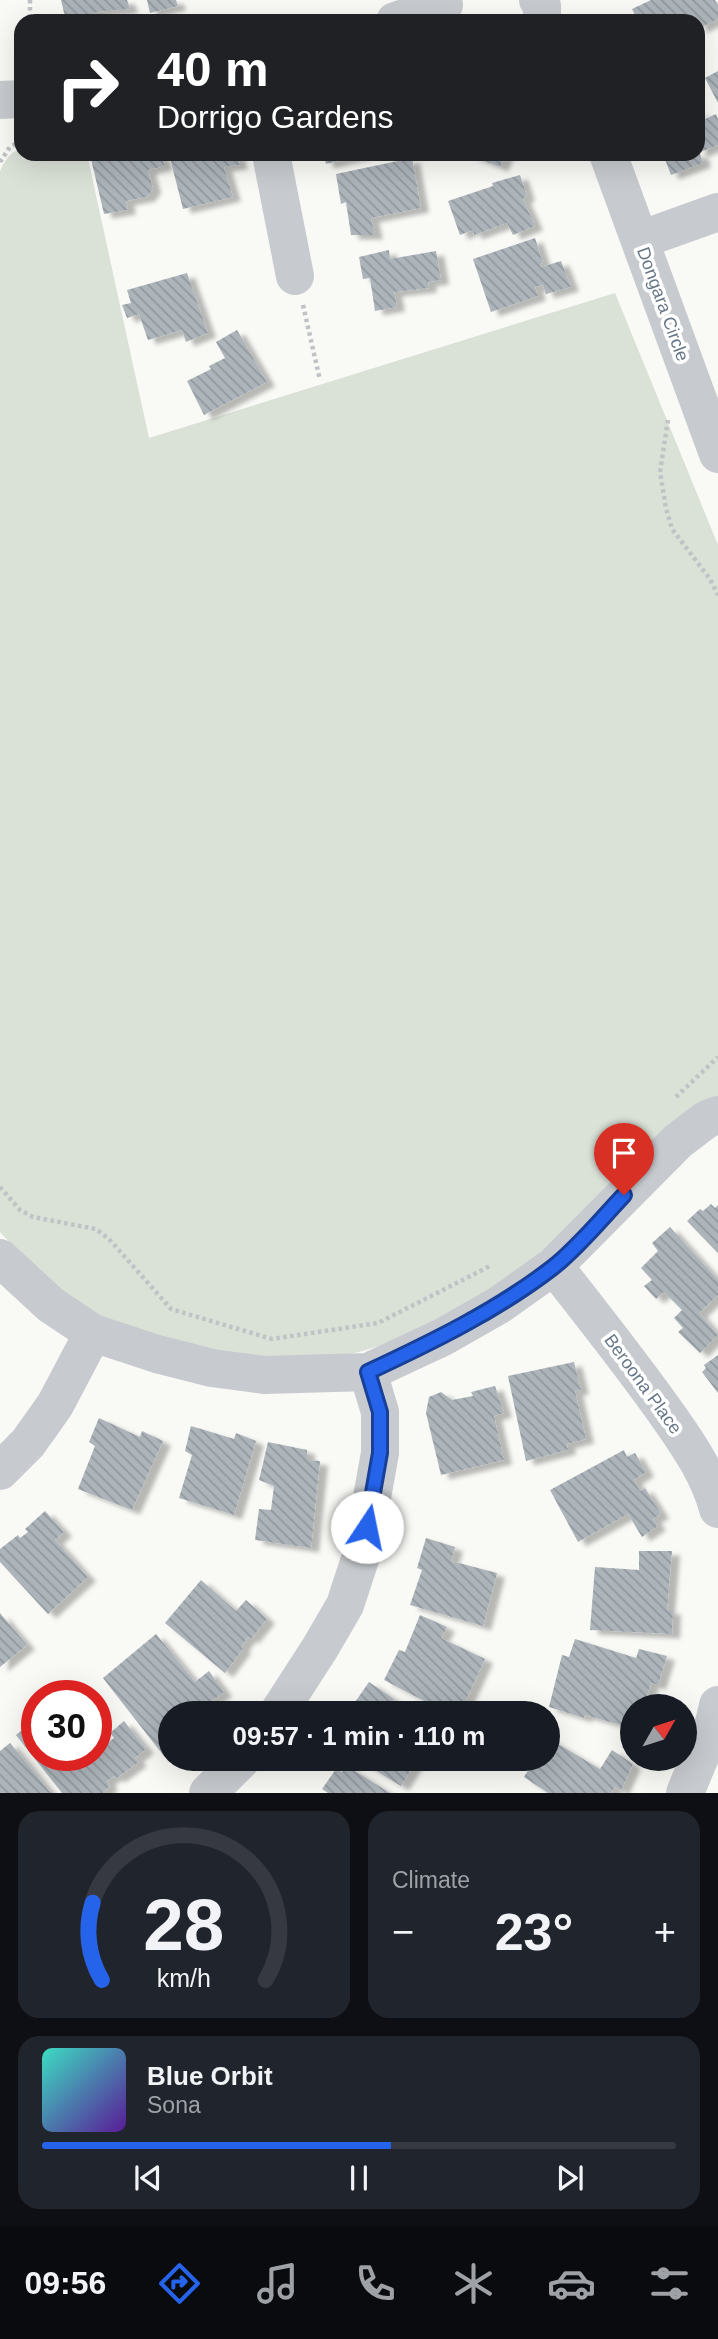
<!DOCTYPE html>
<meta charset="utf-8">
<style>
:root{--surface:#171b24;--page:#20242c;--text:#f1f3f6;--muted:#9ea1a6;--line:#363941;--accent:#2563eb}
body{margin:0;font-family:Helvetica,sans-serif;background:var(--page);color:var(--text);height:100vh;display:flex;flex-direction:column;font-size:26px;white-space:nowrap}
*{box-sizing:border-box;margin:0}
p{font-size:23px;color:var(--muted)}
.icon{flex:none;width:38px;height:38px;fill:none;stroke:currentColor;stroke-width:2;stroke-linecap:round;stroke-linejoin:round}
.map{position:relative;height:1793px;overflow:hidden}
.sheet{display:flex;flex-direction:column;gap:18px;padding:18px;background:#0d0f14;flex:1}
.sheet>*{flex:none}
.hud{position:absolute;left:14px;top:14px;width:691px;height:147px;border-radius:21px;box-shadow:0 7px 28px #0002;background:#202124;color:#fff;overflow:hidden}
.needle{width:46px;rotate:51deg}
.fabs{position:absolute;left:620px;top:1694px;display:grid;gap:14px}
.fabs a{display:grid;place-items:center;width:77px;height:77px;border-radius:50%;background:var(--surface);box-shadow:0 7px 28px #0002;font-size:35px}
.speed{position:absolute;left:21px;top:1680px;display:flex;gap:14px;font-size:35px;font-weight:700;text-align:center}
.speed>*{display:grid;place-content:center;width:91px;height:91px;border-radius:50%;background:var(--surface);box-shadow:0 7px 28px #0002;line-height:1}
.speed .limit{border:10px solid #d22;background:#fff;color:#111}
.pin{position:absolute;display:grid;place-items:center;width:60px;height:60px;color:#fff;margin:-72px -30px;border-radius:50% 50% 50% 0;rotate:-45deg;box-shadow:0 0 7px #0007}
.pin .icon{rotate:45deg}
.me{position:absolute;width:77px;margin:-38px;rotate:11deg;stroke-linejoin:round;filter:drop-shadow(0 0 5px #0008)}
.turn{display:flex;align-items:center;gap:24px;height:147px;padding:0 28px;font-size:32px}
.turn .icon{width:91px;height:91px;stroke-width:2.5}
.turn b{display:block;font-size:49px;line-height:60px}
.big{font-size:52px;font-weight:700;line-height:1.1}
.sheet .tile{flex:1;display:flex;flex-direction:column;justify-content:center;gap:10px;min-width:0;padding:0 24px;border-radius:21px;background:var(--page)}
.sheet .dial{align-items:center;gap:0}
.dial svg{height:182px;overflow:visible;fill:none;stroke:var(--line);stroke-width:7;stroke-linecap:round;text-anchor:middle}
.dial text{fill:var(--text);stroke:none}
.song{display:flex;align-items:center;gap:21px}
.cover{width:84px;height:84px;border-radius:10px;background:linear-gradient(135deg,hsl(170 70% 55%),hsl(270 70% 35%))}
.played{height:7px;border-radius:4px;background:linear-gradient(90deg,var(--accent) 55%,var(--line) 55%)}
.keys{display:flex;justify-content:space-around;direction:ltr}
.heat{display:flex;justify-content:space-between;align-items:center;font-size:38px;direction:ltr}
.sheet .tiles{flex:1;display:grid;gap:18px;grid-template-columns:1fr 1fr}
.tile:last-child{grid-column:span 2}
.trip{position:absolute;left:158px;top:1701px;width:402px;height:70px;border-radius:35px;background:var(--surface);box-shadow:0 7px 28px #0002;font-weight:700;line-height:70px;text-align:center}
.tabs{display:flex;height:112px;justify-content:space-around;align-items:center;background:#090b0e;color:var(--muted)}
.tabs .icon{width:49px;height:49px}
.tabs .active{color:var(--accent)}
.tabs b{font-size:32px;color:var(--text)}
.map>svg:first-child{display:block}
.green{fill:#dae1d7}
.building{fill:url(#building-back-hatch);filter:url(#shadow)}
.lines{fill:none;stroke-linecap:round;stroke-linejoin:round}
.path{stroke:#c0c3c5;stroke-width:4.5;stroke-dasharray:3.5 3.5;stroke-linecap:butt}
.minor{stroke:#c7cace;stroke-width:38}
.route-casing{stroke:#184099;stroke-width:18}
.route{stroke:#2563eb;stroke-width:12}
.labels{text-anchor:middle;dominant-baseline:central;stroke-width:7;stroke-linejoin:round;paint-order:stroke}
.street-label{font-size:18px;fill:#677788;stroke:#fff}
</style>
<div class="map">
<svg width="718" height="1793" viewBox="0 0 718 1793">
<defs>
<pattern id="building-back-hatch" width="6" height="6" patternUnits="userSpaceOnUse" patternTransform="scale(1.75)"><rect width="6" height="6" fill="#adb5bb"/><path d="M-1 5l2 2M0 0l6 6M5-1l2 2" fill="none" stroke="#91989e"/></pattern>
<filter id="shadow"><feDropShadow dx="8" dy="4.5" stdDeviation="2" flood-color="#0004"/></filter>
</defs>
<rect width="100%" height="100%" fill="#f9f9f6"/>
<path class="green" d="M21,149V154H87L149,438L615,293L718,545V1100L595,1208L496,1289L397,1341L348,1355L244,1358L177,1344L105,1319L42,1277L0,1232V171C5,161 9,152 21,149Z"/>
<path class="building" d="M61,0H127L130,9L96,12L93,18L72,21L64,13Z
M147,0H176L178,6L150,13Z
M651,0H715L718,5V19L698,29V21H638L632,9Z
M718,71V103L705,78Z
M698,108L703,120L716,114L718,119V145L698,153Z
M113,154H161L165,166L148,170L153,189L147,197L126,201L128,210L104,214L91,159Z
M169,154H237L240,165L224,167L233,197L183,209Z
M323,154H363V155L326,164Z
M467,154H506L500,167Z
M663,154H700L703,163L671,175Z
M412,158L421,208L371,218L375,235H351L346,202L341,204L336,174Z
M520,175L527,196L523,199L535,226L513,235L507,223L474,235L473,230L460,235L448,201L493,186L492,183Z
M535,238L543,263L540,264L541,267L561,261L571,287L546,294L543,285L535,287L538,296L491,312L473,259Z
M389,250L390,259L436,251L441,280L428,282L429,288L394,292L397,307L375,311L370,278L363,279L359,257Z
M187,273L208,333L186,342L182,330L148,340L139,314L127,318L122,305L131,303L127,290Z
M237,330L267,382L204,415L187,381L211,369L209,366L225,358L216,342Z
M711,1204L715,1208L718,1205V1253L687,1221L700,1209L703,1211Z
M670,1227L718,1280V1295L699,1313L718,1335L700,1353L678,1332L683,1328L674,1318L682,1310L664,1292L656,1299L644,1286L652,1280L641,1268L658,1251L652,1243Z
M718,1355V1393L702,1372L706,1368L704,1365Z
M574,1362L581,1390L575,1391L586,1439L567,1444L568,1450L526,1461L508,1376Z
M495,1386L504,1413L494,1416L504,1460L441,1475L426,1413L429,1397L441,1392L452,1400L473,1396L471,1392Z
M99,1418L140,1437L142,1431L163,1441L132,1510L78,1489L95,1446L89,1442Z
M191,1426L234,1439L236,1433L256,1441L234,1515L179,1498L192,1455L185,1451Z
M268,1442L307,1450V1460L320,1461L311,1548L255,1540L259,1509L271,1510L274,1486L259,1480Z
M624,1450L627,1457L635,1453L646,1472L634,1480L640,1491L645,1488L661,1514L653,1519L658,1526L642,1537L628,1514L578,1542L550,1490Z
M45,1511L64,1532L55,1540L88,1577L48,1614L0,1562V1549L18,1535L20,1538L28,1532L25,1529Z
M426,1538L455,1547L451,1561L497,1573L483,1626L410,1605L422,1570L417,1568Z
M639,1551H672L667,1610H673L672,1634L590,1630L595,1567L639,1570Z
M201,1580L236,1611L246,1600L267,1619L251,1639L248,1637L241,1647L243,1649L225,1673L165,1623Z
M0,1613L27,1645L0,1667Z
M420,1615L447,1627L441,1638L485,1659L460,1713H447L384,1680L399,1650L405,1652Z
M156,1634L195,1682L209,1671L224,1692L208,1704L211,1707L203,1713H170V1750L163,1755L103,1678Z
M575,1639L636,1658L639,1649L667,1656L658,1685L651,1683L647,1696L654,1698L652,1706H632V1728L585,1715L584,1718L549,1707L562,1655L569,1657Z
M369,1682L394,1699L389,1709L396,1713H354L357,1708L353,1705Z
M37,1718V1755H96V1728L108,1743L114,1738L110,1733L124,1721L146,1749L135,1758L139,1762L117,1778L114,1776L107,1781L110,1786L103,1792L104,1793H62L16,1735Z
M548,1738L600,1769L612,1750L633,1764L621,1791L615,1787L611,1793H548L524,1777L535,1759H548Z
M10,1743L51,1793H0V1751Z
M357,1759H418L401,1786Z
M347,1766L390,1793H328L322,1789L336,1769L342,1772Z"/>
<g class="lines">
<path class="path" d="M30,0V21
M0,162L10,147L21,141
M303,305L320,380
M668,420L660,472L666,508L672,529L710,579L718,595
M676,1097L718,1057
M0,1187L20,1210L33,1217L96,1229L109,1239L171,1309L272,1339L378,1323L492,1265"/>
<path class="minor" d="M538,0L542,6V21
M395,21L444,5
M0,100L21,99
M271,154L295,276
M608,154L718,454
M640,240L718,212
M0,1258L51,1305L93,1333L157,1354L212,1368L264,1375L368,1372L443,1337L499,1305L554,1266L678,1141L707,1119L718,1115
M554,1266C594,1317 634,1367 671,1420C690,1447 710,1477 718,1509
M0,1471L28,1443L55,1405L93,1333
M278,1713L320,1648L345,1605L362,1553L380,1453V1412L368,1372
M208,1793L242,1759
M685,1793L714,1723L718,1705"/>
</g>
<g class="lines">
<g class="route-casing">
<path id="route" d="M367,1527L380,1453V1412L368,1372C432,1342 496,1311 552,1268C576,1250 603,1217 624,1195"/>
</g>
<use href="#route" class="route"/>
</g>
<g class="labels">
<g class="street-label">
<text transform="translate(663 304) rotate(70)">Dongara Circle</text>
<text transform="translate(643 1384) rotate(54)">Beroona Place</text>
</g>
</g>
</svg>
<div class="fabs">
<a><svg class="needle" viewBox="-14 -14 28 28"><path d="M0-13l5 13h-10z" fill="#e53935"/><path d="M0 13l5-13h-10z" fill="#9ea1a6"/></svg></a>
</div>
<div class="speed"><div class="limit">30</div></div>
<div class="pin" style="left:624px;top:1195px;background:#d93025"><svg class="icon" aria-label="arrive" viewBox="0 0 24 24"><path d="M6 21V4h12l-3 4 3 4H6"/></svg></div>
<svg class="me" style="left:367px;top:1527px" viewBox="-20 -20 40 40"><circle r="19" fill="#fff"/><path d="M0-13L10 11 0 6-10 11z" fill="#2563eb"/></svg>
<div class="trip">09:57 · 1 min · 110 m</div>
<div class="hud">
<div class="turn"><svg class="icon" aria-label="right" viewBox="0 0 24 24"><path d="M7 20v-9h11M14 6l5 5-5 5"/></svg><div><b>40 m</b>Dorrigo Gardens</div></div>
</div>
</div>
<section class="sheet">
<div class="tiles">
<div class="tile dial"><svg viewBox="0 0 100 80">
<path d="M14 69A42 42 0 1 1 86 69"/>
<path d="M14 69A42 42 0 0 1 10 35" stroke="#2563eb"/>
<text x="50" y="56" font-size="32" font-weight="700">28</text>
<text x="50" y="72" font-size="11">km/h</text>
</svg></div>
<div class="tile"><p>Climate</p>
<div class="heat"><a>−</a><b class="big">23°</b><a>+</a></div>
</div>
<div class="tile">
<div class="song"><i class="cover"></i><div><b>Blue Orbit</b><p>Sona</p></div></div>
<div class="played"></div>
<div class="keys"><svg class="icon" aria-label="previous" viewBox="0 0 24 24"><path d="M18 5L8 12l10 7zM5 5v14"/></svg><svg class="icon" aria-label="pause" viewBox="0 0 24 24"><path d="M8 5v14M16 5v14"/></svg><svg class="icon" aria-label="next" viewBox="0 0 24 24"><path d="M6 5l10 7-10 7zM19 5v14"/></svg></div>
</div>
</div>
</section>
<nav class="tabs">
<b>09:56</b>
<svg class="icon active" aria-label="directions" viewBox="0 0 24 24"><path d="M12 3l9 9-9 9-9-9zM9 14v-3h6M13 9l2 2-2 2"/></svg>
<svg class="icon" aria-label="music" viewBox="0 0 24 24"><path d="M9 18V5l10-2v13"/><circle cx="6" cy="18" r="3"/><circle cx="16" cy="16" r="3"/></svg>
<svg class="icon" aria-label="phone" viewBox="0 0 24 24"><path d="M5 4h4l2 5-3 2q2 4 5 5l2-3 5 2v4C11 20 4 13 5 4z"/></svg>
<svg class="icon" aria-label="climate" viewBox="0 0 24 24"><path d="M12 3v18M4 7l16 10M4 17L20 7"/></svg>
<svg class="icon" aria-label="car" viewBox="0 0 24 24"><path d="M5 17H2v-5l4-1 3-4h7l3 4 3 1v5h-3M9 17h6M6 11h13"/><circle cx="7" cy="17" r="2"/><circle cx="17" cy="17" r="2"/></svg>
<svg class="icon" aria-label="filters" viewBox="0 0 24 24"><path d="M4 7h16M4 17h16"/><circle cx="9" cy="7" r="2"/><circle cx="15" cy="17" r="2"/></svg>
</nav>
